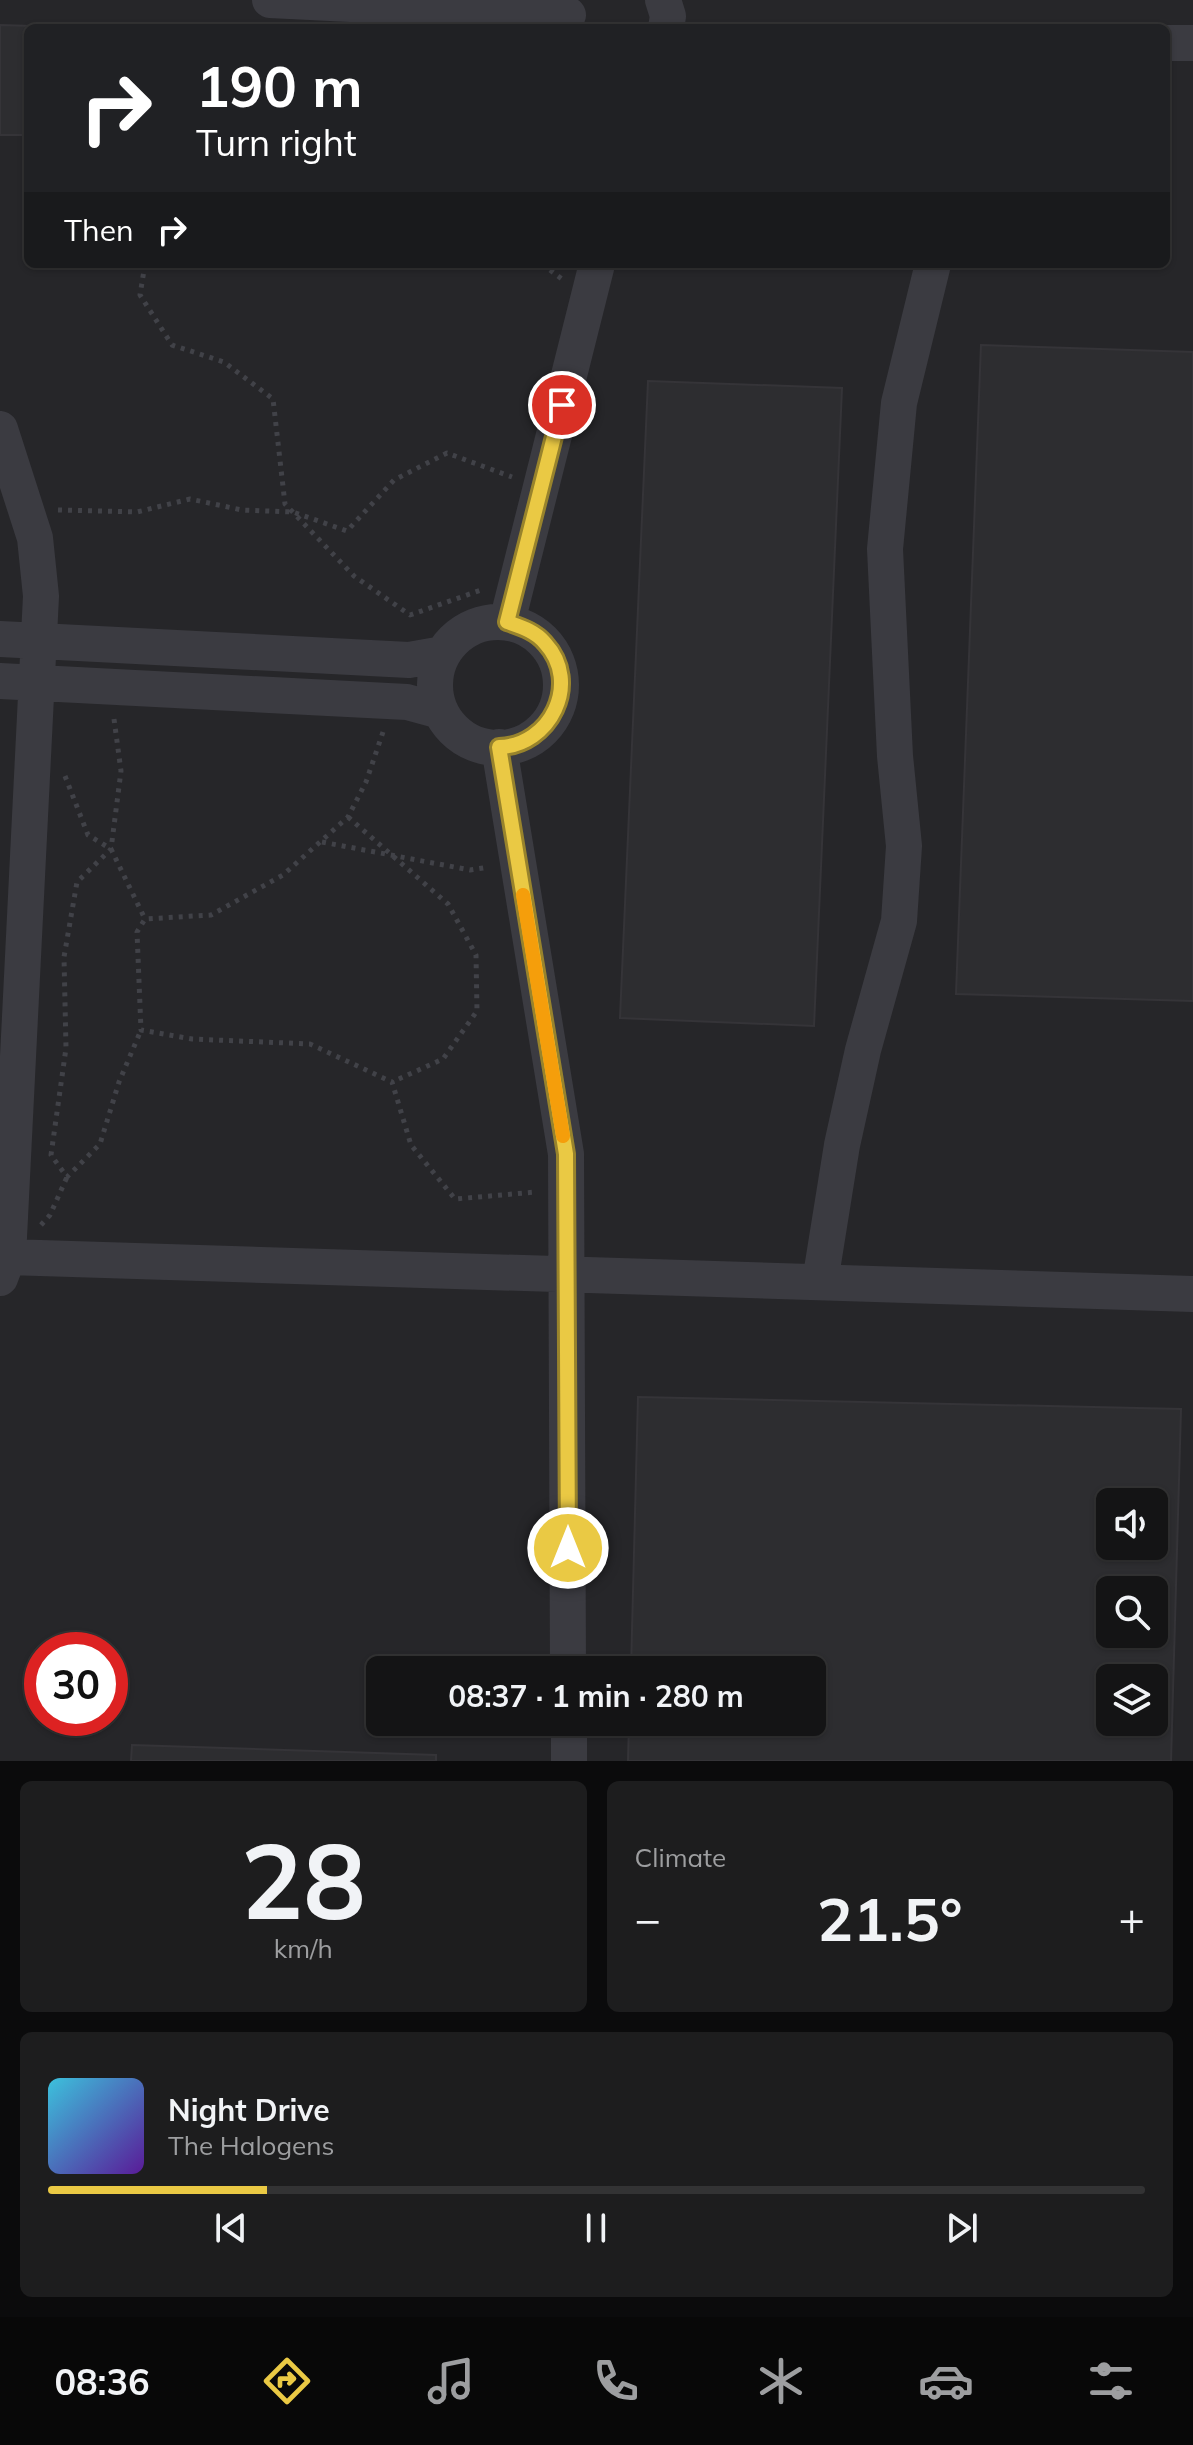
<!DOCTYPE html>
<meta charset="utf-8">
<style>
:root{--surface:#141415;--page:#1d1d1e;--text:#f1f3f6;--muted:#9d9ea0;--line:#333334;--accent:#eac944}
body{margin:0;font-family:Mulish,sans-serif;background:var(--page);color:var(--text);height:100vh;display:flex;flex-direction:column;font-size:30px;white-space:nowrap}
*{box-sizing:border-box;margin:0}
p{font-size:26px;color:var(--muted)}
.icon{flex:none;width:44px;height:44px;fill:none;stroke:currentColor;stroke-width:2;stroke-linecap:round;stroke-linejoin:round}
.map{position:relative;height:1761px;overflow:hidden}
.panel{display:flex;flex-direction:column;gap:20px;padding:20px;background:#0b0b0c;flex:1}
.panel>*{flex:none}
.banner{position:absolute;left:24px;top:24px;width:1146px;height:244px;border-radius:12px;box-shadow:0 2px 6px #0004,0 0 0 2px var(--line);background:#202124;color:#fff;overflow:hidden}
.tools{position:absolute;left:1096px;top:1488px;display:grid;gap:16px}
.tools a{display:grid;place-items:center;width:72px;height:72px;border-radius:12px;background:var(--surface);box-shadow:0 2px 6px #0004,0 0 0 2px var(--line);font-size:40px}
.speed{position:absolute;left:24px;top:1632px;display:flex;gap:16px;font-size:40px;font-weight:700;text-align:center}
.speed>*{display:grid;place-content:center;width:104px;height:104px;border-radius:50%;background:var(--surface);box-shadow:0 2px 6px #0004,0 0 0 2px var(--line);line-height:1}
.speed .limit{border:12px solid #d22;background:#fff;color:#111}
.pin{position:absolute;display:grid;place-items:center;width:68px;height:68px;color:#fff;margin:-34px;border:4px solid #fff;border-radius:50%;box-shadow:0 2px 8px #0007}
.me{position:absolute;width:88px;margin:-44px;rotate:0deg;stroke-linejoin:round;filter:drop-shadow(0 0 6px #0008)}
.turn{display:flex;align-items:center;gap:28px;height:168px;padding:0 40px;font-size:36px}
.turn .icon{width:104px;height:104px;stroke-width:2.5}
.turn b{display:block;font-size:56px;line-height:68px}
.then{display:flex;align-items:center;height:76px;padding:0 40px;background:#0003;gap:16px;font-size:30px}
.big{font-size:60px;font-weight:700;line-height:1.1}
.panel .card{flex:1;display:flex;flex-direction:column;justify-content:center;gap:12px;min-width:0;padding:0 28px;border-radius:12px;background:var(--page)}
.panel .dial{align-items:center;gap:0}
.dial b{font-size:104px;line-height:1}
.song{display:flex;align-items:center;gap:24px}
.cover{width:96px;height:96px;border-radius:12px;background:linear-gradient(135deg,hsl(190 70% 55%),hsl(270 70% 35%))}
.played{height:8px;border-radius:4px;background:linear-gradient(90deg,var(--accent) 20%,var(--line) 20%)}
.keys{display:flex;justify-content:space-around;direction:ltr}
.heat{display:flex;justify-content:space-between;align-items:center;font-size:44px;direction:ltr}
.panel .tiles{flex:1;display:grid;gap:20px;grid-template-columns:1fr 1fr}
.card:last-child{grid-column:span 2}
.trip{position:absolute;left:366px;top:1656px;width:460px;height:80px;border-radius:12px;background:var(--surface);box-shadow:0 2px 6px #0004,0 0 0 2px var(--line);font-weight:700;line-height:80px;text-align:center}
.tabs{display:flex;height:128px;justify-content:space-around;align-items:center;background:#080808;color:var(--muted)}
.tabs .icon{width:56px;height:56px}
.tabs .on{color:var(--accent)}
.tabs b{font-size:36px;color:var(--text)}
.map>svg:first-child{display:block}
.built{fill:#262629;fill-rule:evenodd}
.building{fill:#2d2d30;stroke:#353438;stroke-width:2;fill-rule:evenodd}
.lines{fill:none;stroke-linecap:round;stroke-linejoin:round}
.path{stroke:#414248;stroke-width:5;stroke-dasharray:4 6;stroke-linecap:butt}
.minor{stroke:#3b3b41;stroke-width:36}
.route-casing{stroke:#98832c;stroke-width:20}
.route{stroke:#eac944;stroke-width:14}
.slow{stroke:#f59e0b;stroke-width:14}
</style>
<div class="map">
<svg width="1193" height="1761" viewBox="0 0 1193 1761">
<rect width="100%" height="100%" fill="#1a1a1c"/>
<path class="built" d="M0,0H1193V1761H0ZM28,28H1166V264H28ZM1110,1502H1154V1546H1110ZM1110,1590H1154V1634H1110ZM42,1650H110V1718H42ZM380,1670H812V1722H380ZM1110,1678H1154V1722H1110Z"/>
<path class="building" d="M0,25L98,28H28V135H0Z
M981,345L1193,352V1001L956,994Z
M648,381L842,388L814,1026L620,1018Z
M638,1397L1181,1409L1171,1761H628L629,1722H812V1670H631ZM1110,1502H1154V1546H1110ZM1110,1590H1154V1634H1110ZM1110,1678H1154V1722H1110Z
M132,1745L436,1755V1761H131Z"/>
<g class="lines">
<path class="path" d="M145,264L140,295L172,345L224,362L273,399L285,504L354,576L410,615L484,589
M542,264L562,279
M58,510L137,512L190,499L242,510L293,512L347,531L394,480L447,453L512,477
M114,719L121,771L111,849L77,882L64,957L66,1048L51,1155L67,1177L100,1144L119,1082L141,1030
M383,732L366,782L348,817L283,875L211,915L145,919L137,932L141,1030L192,1039L310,1044L392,1082L411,1145L455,1199L536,1192
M65,776L88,835L111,849L145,919
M348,817L448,904L476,955L477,1011L443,1059L392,1082
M322,842L470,870L489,867
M41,1225L50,1215L67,1177"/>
<path class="minor" d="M270,0L568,15
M663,0L668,16L666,28
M1166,43H1193
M0,429L35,538L41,596L8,1257L0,1278
M507,622L597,264
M435 685a63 63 0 1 1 126 0a63 63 0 1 1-126 0Z
M0,639L409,660L443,654
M0,681L407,702L440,711
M499,747L566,1154L568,1670
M8,1257L1193,1294
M820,1282L842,1145L863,1050L899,921L904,846L895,756L885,549L899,403L933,264
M569,1722V1761"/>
</g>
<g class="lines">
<g class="route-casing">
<path id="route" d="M562,405L507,622C521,627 535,631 545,643C582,683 550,746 499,747L566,1154L568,1548"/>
</g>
<use href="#route" class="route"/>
<path class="slow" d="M523,895L563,1136"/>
</g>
</svg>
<div class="tools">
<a><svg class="icon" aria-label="sound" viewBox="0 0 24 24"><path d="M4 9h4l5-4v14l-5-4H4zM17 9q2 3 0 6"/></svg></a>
<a><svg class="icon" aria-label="search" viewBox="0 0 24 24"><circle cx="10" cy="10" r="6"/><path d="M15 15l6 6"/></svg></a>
<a><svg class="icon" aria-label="layers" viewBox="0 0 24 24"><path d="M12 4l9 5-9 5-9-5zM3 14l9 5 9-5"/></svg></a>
</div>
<div class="speed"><div class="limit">30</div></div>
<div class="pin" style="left:562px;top:405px;background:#d93025"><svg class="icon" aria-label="arrive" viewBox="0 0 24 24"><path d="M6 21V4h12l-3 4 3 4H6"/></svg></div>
<svg class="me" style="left:568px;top:1548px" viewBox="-20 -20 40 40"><circle r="17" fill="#eac944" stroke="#fff" stroke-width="3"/><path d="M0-11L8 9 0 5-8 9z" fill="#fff"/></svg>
<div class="trip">08:37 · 1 min · 280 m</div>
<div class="banner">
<div class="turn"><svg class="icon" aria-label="right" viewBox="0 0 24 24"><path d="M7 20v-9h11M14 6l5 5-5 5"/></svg><div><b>190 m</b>Turn right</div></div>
<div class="then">Then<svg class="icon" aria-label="right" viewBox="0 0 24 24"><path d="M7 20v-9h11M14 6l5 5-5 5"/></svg></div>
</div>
</div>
<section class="panel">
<div class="tiles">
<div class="card dial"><b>28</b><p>km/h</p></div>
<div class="card"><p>Climate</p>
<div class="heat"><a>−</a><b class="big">21.5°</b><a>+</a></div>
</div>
<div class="card">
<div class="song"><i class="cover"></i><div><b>Night Drive</b><p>The Halogens</p></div></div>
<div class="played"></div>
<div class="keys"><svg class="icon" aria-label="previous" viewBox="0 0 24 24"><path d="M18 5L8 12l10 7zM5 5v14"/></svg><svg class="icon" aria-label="pause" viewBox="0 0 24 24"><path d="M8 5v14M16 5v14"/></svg><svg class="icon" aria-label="next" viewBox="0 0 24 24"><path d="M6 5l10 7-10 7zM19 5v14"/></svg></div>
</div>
</div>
</section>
<nav class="tabs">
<b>08:36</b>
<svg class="icon on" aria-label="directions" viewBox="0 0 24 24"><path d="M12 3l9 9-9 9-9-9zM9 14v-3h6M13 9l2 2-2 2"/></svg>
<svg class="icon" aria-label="music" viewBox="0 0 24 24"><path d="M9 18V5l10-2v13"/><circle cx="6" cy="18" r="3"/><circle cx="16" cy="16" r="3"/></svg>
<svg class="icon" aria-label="phone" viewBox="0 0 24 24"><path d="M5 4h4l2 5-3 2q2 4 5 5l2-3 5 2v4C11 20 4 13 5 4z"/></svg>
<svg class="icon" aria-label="climate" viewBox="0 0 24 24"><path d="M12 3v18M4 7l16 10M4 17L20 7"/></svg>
<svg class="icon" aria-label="car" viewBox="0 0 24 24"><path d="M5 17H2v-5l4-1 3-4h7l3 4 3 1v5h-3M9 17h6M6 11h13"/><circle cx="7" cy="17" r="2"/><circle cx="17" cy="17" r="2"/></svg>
<svg class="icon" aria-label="filters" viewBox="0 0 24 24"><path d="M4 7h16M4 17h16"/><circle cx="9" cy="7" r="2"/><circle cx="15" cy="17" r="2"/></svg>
</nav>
